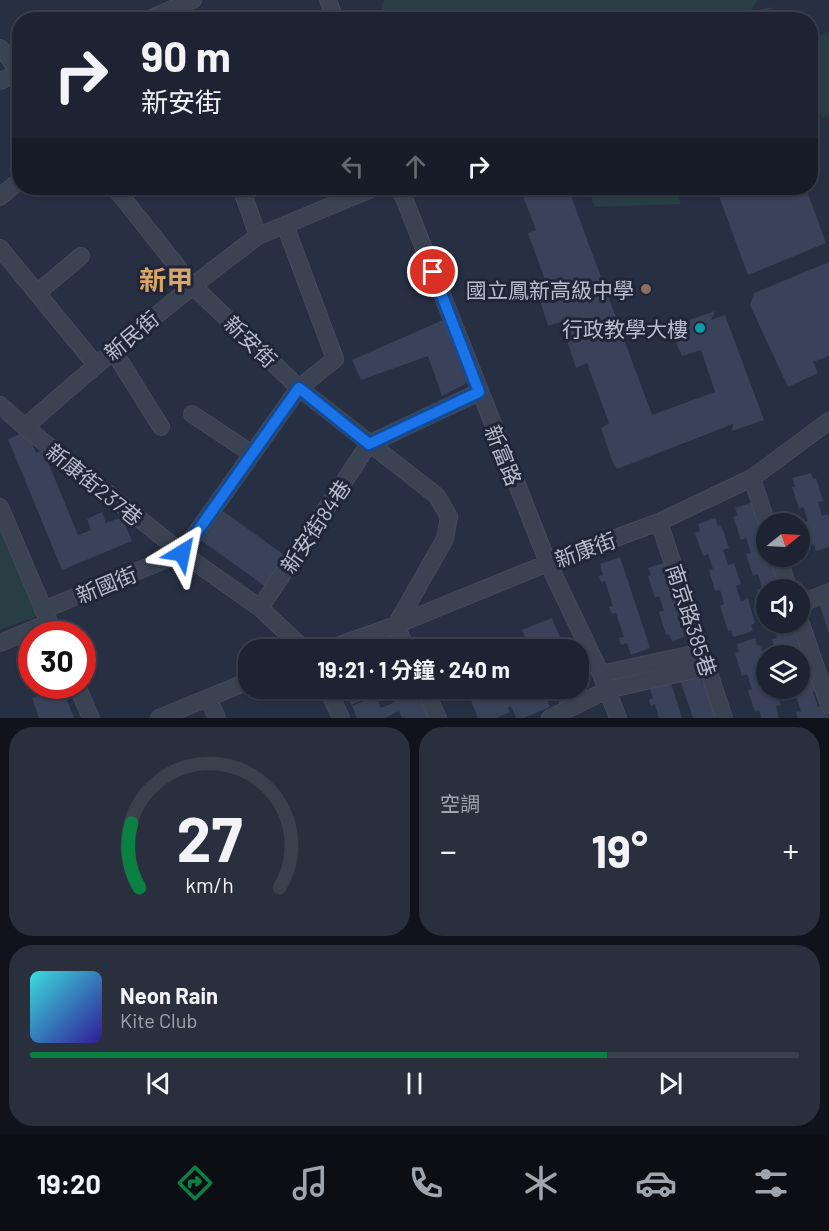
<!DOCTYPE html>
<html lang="zh-TW">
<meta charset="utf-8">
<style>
:root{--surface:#1d2332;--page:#2a2f3e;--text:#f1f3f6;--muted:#a0a4ac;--line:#3b404d;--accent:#0b8043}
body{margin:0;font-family:Barlow,"Noto Sans TC",sans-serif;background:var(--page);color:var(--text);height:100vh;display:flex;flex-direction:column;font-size:22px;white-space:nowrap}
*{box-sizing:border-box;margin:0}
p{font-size:20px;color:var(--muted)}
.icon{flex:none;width:33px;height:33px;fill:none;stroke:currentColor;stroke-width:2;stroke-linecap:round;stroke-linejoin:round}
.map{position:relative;height:718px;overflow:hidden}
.panel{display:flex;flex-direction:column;gap:9px;padding:9px;background:#10131c;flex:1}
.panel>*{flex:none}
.banner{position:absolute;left:12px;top:12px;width:806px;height:183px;border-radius:24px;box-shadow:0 2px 4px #0004,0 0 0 2px var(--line);background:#1d2332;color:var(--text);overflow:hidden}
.needle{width:39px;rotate:72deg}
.controls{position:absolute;left:756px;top:513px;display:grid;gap:12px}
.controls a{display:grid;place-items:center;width:54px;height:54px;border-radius:50%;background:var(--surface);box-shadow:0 2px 4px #0004,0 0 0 2px var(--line);font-size:30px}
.speed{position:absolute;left:18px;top:621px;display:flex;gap:12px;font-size:30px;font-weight:700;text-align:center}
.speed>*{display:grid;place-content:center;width:78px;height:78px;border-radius:50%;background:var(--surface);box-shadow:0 2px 4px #0004,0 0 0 2px var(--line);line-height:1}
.speed .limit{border:9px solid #d22;background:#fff;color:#111}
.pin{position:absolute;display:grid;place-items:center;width:51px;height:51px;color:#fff;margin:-26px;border:3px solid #fff;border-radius:50%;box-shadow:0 2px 6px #0007}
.me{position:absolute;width:66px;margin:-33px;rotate:35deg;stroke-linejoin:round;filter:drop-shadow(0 0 4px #0008)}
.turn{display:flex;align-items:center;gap:21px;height:126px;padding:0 30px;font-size:27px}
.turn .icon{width:78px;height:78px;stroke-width:2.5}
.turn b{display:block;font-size:42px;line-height:51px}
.lanes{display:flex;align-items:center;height:57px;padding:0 30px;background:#0003;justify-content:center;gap:30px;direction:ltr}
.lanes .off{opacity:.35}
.big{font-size:45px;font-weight:700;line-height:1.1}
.panel .tile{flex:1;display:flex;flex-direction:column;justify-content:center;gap:9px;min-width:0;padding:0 21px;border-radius:24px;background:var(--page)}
.panel .dial{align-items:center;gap:0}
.dial svg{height:156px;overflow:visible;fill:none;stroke:var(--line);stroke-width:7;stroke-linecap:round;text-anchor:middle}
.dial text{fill:var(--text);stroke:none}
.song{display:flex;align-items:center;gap:18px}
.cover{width:72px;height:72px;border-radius:9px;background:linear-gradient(135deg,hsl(180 70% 55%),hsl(250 70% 35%))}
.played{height:6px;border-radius:3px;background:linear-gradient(90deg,var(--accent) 75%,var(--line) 75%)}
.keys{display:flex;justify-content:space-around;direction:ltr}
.heat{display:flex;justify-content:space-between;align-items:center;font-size:33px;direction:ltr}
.panel .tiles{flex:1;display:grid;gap:9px;grid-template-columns:1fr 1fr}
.tile:last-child{grid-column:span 2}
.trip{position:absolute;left:238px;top:639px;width:351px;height:60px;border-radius:24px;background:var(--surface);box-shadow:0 2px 4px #0004,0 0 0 2px var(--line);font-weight:700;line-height:60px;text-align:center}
.tab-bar{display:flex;height:96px;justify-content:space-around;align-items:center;background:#0c0e14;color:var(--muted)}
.tab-bar .icon{width:42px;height:42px}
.tab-bar .active{color:var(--accent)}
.tab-bar b{font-size:27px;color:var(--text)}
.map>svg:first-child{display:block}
.green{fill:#293d44}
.building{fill:#394259}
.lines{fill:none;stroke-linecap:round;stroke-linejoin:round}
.minor-casing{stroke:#454b5c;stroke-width:18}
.minor{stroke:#3b4252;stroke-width:16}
.route-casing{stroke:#114b97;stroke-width:15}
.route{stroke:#1a73e8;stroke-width:10}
.education-dot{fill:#8d6e63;stroke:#202638;stroke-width:2}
.culture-dot{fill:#0f9aa8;stroke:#202638;stroke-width:2}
.labels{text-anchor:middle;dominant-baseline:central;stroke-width:6;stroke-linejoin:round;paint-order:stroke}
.poi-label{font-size:21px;fill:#b8bdcc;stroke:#202638;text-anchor:end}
.street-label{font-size:21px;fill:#b8bdcc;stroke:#202638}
.district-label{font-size:27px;font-weight:bold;fill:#d7a769;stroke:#202638}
</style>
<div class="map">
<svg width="829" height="718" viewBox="0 0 829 718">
<rect width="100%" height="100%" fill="#272f43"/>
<path class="green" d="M385,0H758L751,11L772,7L775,19H382V4Z
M829,32V115L822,118L810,82V39Z
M588,188H675L681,204L595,207Z
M0,504L49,612L0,630Z"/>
<path class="building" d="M520,188H568L652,415L715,392L701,350L682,356L669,327L715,311L711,320L725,315L764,420L732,431L733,424L617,469L613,463L601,428L609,423L587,363L576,368L561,322L548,326L535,284L545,280L528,233L536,230Z
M716,188H806L826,243L748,275Z
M829,262V356L813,362L818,373L788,387L750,305L754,293Z
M443,320L467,383L442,396L428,356L361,380L352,360Z
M27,431L36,453L43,450L78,535L91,530L87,519L102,512L106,523L122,517L132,541L62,570L8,439Z
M811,473L813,479L816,478L823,501L818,502L822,516L828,514L829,519V547L816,551L814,544L811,545L803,523L808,521L803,507L799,509L792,487L795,486L792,478Z
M753,502L766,532L760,533L766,548V556H775L788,590H766V616L757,590L762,588L758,574L753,576L746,554L751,553L746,538L741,540L733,517L738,515L735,508Z
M223,511L287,557L266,587L202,541Z
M715,518L718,526L721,525L729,548L723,550L728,565L734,563L741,584L736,586L741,601L748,599L755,623L751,625L753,631L733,637L731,630L728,631L720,606L724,604L720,590L715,591L709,570L713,569L708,554L703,556L695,533L700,531L698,524Z
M620,557L650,648L631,655L627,643L621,645L619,638L624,637L616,613L612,614L609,607L613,606L605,581L601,582L599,576L603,575L600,564Z
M666,562L689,635L672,641L669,634L666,635L659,612L664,611L659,596L655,598L648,576L651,575L648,568Z
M829,599V633L819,603Z
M552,618L565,650H515L528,644L522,630Z
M792,624L794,632L798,631L805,654L777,656L772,639L777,638L774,630Z
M755,638L757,646L760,645L766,664V668L762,670L766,688H775L781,705L776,706L779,718H761L759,710L755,712L748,691L752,689L747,674L742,676L735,653L739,652L737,644Z
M391,640L403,646L405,650H368Z
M500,640L504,650H486L485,647Z
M800,657L804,671L811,669L818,691L813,692L818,707L824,705L829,718H798L796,712L801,711L796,696L792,698L789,688H800Z
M699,673L703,685L709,683L720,718H693L680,680Z
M670,680L682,718H659L655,704L651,706L649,700L653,698L649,687Z
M62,687L74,718H39L32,698Z
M342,688H378L380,693L351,705L346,692L343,693Z
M385,688H419L432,718H402L399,711L385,718H357L352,706L376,696L381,708L395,702L390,690L386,691Z
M466,688H491L495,699L520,688H581L585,699L561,708L555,693L546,697L550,707L524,718H516L511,706L508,708L510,712L496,718H478Z"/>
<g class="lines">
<g class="minor-casing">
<path id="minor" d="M328,0L335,20
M147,20L193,0
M0,48L20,71
M0,81L20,73
M115,188L192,285L299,388L437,496L449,517L445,539L396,625L407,650
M400,188L548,563L601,674L618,718
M0,197L20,180
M258,236L374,188
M0,248L96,365
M37,293L81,256
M113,350L161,427
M0,405L25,427L182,553L260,608L305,650
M192,414L252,454
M25,427C101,360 177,296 258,236L241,188
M752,478L767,524
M0,507L54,634
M659,522L724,718
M778,556L789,590
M800,604L829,592
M260,608L369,444L479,392
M43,610L182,553L299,388L335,359L285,225
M800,621L829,705
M0,643L48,623
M326,650L396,625L548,563L659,522L752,478L829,421
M601,674L702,652
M77,686L91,718
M327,688L341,718
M424,688L438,718
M208,698L217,718
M159,718L249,681
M550,718L607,690L707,667"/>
</g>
<use href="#minor" class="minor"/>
</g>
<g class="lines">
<g class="route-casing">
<path id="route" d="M182,553L299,388L369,444L479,392L433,272"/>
</g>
<use href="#route" class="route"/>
</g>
<circle class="education-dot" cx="646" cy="289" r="6"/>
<circle class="culture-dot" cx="700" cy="328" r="6"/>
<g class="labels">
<g class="poi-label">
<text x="634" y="289">國立鳳新高級中學</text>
<text x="688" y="328">行政教學大樓</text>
</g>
<g class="street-label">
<text transform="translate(131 335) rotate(-40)">新民街</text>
<text transform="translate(251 341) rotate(44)">新安街</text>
<text transform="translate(504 455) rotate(68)">新富路</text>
<text transform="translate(95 484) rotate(39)">新康街237巷</text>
<text transform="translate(315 526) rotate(-56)">新安街84巷</text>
<text transform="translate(585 549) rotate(-20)">新康街</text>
<text transform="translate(106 584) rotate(-22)">新國街</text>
<text transform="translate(692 620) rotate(72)">南京路385巷</text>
</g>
<g class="district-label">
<text x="166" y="279">新甲</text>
</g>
</g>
</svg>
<div class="controls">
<a><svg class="needle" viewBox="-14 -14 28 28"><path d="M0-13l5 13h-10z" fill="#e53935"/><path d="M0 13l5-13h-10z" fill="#a0a4ac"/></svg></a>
<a><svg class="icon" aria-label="sound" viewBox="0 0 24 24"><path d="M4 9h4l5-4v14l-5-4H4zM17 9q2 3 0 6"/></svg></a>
<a><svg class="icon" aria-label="layers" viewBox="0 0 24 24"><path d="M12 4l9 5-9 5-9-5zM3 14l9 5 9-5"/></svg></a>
</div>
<div class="speed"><div class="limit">30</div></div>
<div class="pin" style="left:433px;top:272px;background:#d93025"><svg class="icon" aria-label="arrive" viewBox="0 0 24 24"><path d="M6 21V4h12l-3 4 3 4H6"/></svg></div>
<svg class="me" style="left:182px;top:553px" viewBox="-20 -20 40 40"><path d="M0-17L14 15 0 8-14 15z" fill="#1a73e8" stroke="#fff" stroke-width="4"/></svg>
<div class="trip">19:21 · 1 分鐘 · 240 m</div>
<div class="banner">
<div class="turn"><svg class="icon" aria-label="right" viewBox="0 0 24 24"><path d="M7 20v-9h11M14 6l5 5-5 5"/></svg><div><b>90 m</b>新安街</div></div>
<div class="lanes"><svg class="icon off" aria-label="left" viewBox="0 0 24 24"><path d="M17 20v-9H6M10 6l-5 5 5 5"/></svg><svg class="icon off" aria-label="ahead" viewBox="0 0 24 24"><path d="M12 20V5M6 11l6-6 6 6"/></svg><svg class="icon" aria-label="right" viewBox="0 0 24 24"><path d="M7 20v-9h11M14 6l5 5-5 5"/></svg></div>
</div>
</div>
<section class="panel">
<div class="tiles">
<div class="tile dial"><svg viewBox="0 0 100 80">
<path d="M14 69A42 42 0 1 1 86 69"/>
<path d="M14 69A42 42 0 0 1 10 36" stroke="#0b8043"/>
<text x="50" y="56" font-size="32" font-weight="700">27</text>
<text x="50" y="72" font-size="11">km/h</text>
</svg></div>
<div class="tile"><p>空調</p>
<div class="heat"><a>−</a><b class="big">19°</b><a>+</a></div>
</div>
<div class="tile">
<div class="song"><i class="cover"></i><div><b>Neon Rain</b><p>Kite Club</p></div></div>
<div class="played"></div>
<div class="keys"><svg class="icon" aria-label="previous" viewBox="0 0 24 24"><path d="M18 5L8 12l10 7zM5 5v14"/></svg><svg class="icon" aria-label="pause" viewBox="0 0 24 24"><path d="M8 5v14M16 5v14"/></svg><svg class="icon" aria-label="next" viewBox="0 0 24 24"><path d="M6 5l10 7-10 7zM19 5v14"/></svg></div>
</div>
</div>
</section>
<nav class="tab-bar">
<b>19:20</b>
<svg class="icon active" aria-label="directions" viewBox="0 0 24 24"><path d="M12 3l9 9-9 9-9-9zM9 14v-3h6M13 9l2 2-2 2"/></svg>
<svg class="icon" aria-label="music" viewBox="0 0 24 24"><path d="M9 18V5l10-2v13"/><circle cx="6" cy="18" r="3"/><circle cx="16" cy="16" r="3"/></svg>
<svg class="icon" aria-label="phone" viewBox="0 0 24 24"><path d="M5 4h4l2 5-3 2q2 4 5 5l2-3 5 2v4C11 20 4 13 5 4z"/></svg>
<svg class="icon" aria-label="climate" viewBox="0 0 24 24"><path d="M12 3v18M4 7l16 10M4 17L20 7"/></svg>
<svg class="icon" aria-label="car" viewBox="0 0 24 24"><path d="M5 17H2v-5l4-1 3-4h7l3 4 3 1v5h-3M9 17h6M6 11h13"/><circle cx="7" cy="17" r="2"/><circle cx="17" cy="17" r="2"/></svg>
<svg class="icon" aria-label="filters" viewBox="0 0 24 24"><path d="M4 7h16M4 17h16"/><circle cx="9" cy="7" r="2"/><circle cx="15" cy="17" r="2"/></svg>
</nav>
